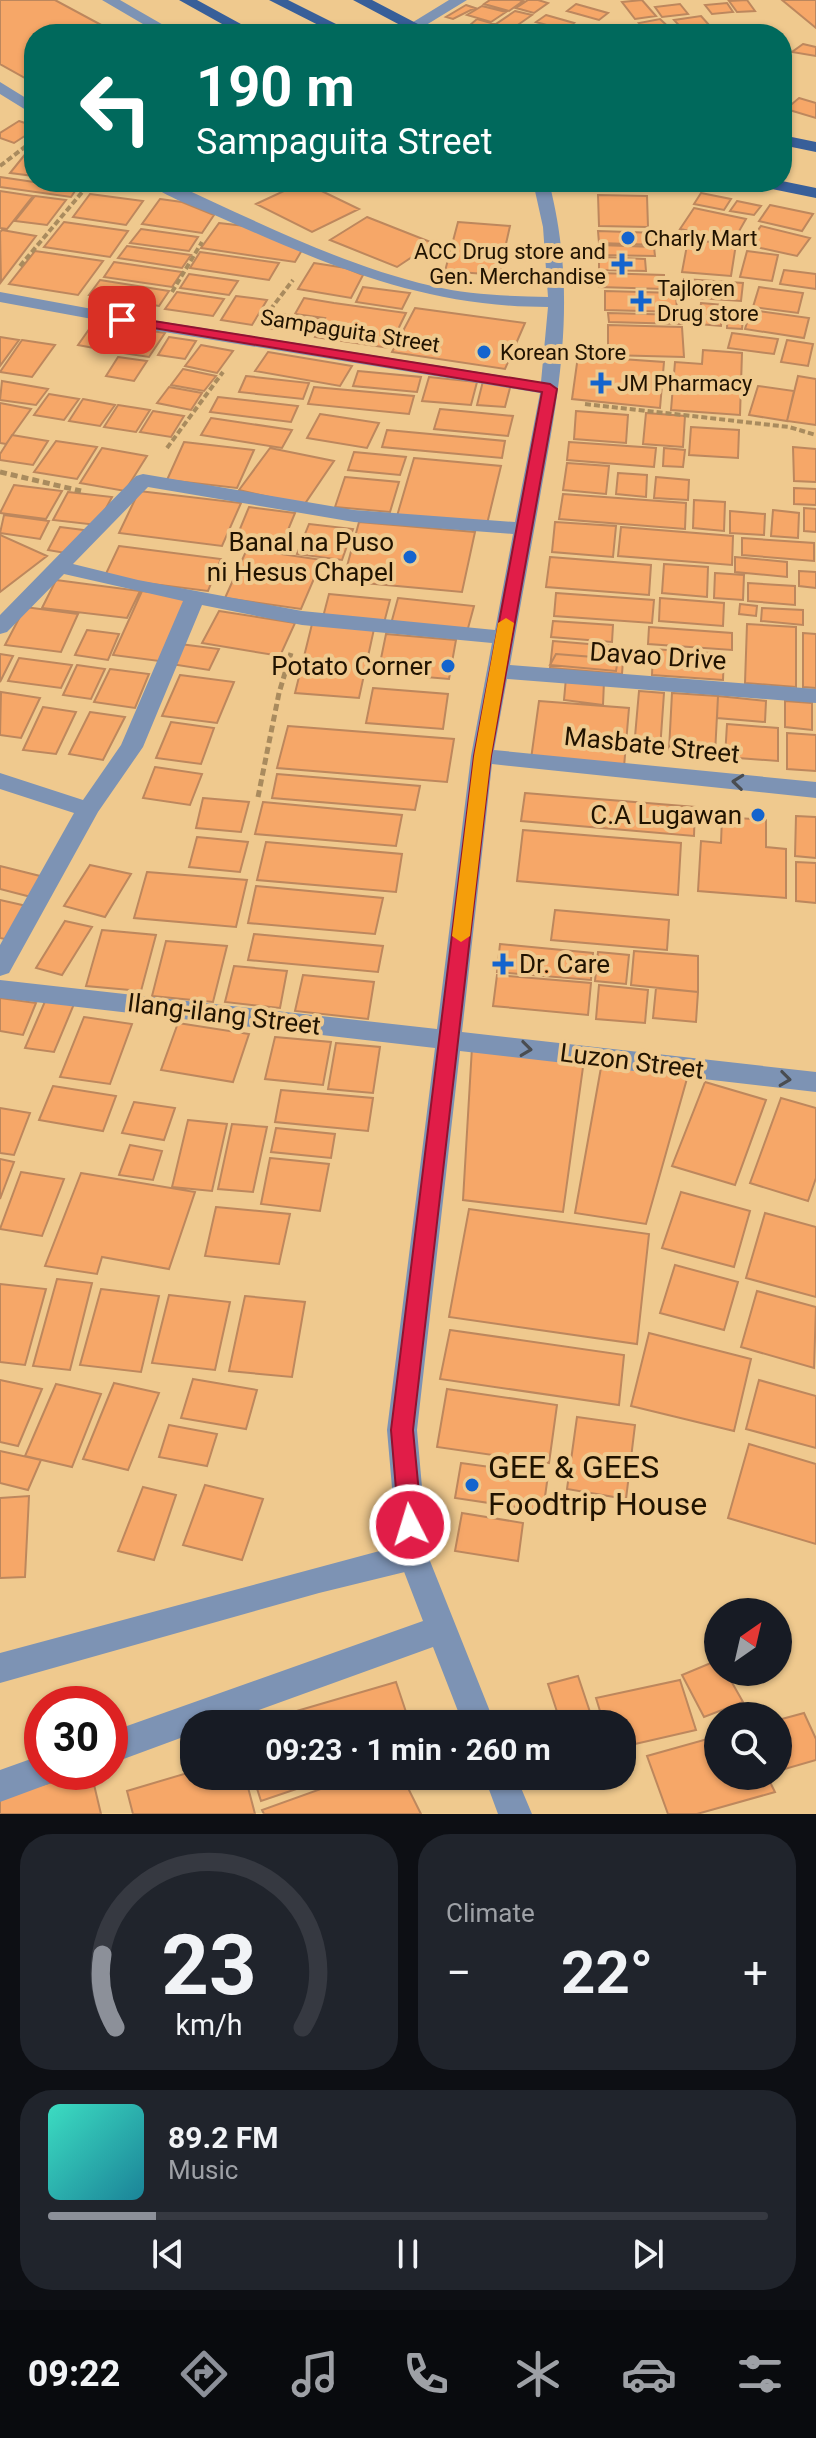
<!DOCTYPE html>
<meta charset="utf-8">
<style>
:root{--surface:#171b24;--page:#20242c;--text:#f1f3f6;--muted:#9ea1a6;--line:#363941;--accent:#8c9099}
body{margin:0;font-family:Roboto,sans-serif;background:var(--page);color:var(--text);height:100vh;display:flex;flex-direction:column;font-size:30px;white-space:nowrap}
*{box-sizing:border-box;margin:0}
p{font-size:26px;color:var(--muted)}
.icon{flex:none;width:44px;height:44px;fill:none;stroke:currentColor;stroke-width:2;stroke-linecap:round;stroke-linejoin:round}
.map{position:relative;height:1814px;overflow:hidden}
.panel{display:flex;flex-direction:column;gap:20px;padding:20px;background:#0d0f14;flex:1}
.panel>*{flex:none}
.top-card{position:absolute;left:24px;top:24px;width:768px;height:168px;border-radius:32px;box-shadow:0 2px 6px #0004;background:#00695c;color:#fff;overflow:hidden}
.needle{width:52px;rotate:34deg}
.buttons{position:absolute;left:704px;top:1598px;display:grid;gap:16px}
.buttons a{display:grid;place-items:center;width:88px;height:88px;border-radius:50%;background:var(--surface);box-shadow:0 2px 6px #0004;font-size:40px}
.speed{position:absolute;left:24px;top:1686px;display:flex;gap:16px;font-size:40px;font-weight:700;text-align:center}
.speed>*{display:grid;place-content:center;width:104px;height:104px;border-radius:50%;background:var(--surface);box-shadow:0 2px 6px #0004;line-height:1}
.speed .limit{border:12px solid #d22;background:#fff;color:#111}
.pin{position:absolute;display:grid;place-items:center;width:68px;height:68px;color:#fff;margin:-34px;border-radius:16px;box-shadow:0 4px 12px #0006}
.me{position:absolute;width:88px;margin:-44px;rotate:355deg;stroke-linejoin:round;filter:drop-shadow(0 0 6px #0008)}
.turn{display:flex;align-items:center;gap:28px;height:168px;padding:0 40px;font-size:36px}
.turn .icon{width:104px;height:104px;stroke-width:2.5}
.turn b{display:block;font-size:56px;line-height:68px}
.big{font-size:60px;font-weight:700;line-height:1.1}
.panel .widget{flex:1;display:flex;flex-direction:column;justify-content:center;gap:12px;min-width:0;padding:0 28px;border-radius:32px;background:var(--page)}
.panel .dial{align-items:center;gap:0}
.dial svg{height:208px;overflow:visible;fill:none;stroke:var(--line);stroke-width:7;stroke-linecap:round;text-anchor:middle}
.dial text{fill:var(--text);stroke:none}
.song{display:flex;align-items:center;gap:24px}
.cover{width:96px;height:96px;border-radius:12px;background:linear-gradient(135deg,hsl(170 70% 55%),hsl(190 70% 35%))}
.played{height:8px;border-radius:4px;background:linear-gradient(90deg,var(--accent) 15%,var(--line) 15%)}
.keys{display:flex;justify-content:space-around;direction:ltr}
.heat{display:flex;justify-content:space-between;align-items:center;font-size:44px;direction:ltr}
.panel .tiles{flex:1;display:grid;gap:20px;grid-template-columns:1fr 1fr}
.widget:last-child{grid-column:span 2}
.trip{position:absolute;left:180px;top:1710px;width:456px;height:80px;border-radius:32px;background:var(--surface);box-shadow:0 2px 6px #0004;font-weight:700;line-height:80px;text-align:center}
.dock{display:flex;height:128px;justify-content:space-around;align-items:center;background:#090b0e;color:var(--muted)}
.dock .icon{width:56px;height:56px}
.dock .current{color:var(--accent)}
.dock b{font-size:36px;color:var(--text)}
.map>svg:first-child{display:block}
.building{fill:#f6a768;stroke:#bd875d;stroke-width:2}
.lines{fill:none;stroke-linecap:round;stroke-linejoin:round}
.path-far1{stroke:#a98b5e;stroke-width:4;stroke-dasharray:6 3;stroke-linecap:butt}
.path{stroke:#a98b5e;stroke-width:5;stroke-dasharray:7 4;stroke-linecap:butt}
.lane{fill:#7d93b4;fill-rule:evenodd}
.street{fill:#7d93b4;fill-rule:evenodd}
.primary{fill:#385f99;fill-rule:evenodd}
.oneway{stroke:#4a4d51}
.route{fill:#e11d48;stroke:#92132f;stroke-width:2}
.slow{fill:#f59e0b}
.poi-dot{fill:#1464ce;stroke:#efc98e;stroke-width:3}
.labels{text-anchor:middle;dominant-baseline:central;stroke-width:8;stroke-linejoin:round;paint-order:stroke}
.far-poi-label{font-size:22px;fill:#211300;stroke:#efc98e;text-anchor:start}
.far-street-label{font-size:22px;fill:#211300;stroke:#efc98e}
.poi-label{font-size:26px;fill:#211300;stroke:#efc98e;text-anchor:end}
.street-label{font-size:26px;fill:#211300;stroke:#efc98e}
.near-poi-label{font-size:32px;fill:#211300;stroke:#efc98e;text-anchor:start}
</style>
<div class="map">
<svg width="816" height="1814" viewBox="0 0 816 1814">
<rect width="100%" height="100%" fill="#efc98e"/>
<path class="building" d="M0,0H55L118,34H34V83L0,64Z
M490,0H519L523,1L509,11L484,4Z
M528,0H538L548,3L534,13L516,8Z
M642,0L656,16L635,19L622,2Z
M747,0L755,11L737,12L729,1Z
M782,0H816V28Z
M727,3L733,12L712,14L705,5Z
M576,4L608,13L599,20L567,11Z
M680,4L688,14L662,17L655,7Z
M466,5L475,8L453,19L446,17Z
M482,6L506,12L491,22L467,15Z
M515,11L532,15L512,29L496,24Z
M546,15L574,23L564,30L536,22Z
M701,16L717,34H687L674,20Z
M477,19L505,27L498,33L470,25Z
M660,19L676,34H652L639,23Z
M803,44L816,47V56L792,52Z
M799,98L816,103V118L786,109Z
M19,121L34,126V130L14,143L0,138V133Z
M31,147L34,148V176L10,173Z
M0,177L34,182L77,188L71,197L0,187Z
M303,182L359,209L312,232L256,204Z
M600,182H639V191H600Z
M0,191L33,196L7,229L0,228Z
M701,193L731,199L724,210L694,204Z
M90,194L143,201L126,225L73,217Z
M598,195L647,196L648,227L599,226Z
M35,196L66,200L47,225L15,221Z
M160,199L182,202L214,215L202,233L142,224Z
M737,201L761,206L754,215L730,211Z
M770,205L813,214L802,231L759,221Z
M694,208L746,219L734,240L680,229Z
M367,217L433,243L397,267L330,240Z
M64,222L128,231L110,257L44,247Z
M458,222L510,226L499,275L445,271Z
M219,223L245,226L302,250L295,262L201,248Z
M761,226L810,238L797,256L747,245Z
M141,229L198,237L189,251L130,243Z
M2,230L36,236L1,282L0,232Z
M598,231L658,233V245L599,243Z
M688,240L736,244L731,276L682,272Z
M599,245L654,247L655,256L599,255Z
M127,246L191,255L182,268L118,258Z
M35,251L103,261L78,295L9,284Z
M747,251L778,255L772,281L740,277Z
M200,252L279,263L269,280L190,268Z
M599,257L645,259L646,271L599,270Z
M114,262L182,272L172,287L104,277Z
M314,263L346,268L363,275L351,298L298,289Z
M784,270L816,274V289L780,284Z
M599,273L664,275V289L599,287Z
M189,274L238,281L229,295L180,288Z
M684,279L743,283L741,301L682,297Z
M100,280L169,291L159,306L89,295Z
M363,287L410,293L402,309L356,302Z
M759,287L803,293L798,313L753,307Z
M605,291L676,293L677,312L605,310Z
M177,292L224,299L213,316L165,309Z
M236,296L267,300L252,325L221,320Z
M304,298L334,303L406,313L389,348L315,337L325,318L295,314Z
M701,303L723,305L721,326L699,324Z
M728,307L744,308L742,329L727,328Z
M415,308L525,323L505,369L392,352Z
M751,310L809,318L804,338L745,329Z
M277,313L318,319L310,334L268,328Z
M608,313L682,315V324L609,322Z
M92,325L118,329L104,350L78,345Z
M608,325L682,327L684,357L608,355Z
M126,327L165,333L149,357L110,351Z
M732,333L778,339L774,354L728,348Z
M0,337L19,340L0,366Z
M169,337L196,341L185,359L158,355Z
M22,340L55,345L32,377L0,372Z
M787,340L813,344L808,366L781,362Z
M201,345L233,351L217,373L185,366Z
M703,350L742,353L740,415L671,410L675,362L702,364Z
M268,352L352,366L340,386L255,371Z
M578,356L664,362L660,408L572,399Z
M118,357L147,361L134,381L106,376Z
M183,369L216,376L204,391L171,385Z
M358,371L421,377L417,392L353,386Z
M246,376L309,383L303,399L239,392Z
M798,376L816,379V425L787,421Z
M429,377L477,382L471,405L422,401Z
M2,381L48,389L36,405L0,400Z
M483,381L511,384L505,407L477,405Z
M758,386L794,391L787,421L749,415Z
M169,387L202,393L191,410L157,403Z
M314,387L414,396L409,414L308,404Z
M49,394L79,399L64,420L34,415Z
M218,397L298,406L291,422L210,412Z
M83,399L115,405L100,426L69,421Z
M0,403L31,409L6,444L0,443Z
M118,405L150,410L136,432L104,427Z
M440,409L513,416L508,436L434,429Z
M153,411L184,416L171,437L140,432Z
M576,411L628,415L626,443L574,439Z
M646,413L685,416L683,447L643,444Z
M320,414L379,423L367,448L307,438Z
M211,418L292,430L282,448L201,435Z
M691,427L739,430L738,458L689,455Z
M387,430L505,441L502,458L382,447Z
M12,435L48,441L33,465L0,460V454Z
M56,441L97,447L77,479L34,472Z
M184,442L254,450L237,488L167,480Z
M569,442L656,448L654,467L567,460Z
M793,447L816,449V482L794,481Z
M102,448L147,456L125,491L80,483Z
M270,448L334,461L304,505L239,490Z
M664,448L685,450L683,467L663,466Z
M354,452L406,457L400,475L348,470Z
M414,458L501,466L487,524L397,516Z
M567,463L609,466L606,494L563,490Z
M618,473L647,475L646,497L616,494Z
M345,477L399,482L390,512L335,507Z
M656,477L689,480L688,500L654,498Z
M14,485L62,491L46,519L0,513Z
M794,488L816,489V505L794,504Z
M139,491L241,503L222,546L119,533Z
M68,492L112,497L97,525L53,520Z
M563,494L686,503L685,529L559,519Z
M694,500L725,502L724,531L693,528Z
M249,507L295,513L281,547L235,541Z
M804,508L816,509V532L804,531Z
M773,510L799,513L798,538L771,536Z
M730,511L765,514L764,535L730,533Z
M4,515L49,521L40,539L0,533Z
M359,522L475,532L462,592L343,581Z
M555,522L616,526L613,557L552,552Z
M309,524L353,529L342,560L297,554Z
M60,527L84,530L71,554L48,550Z
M621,527L733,536L732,565L618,556Z
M0,535L47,556L0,592Z
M742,538L814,543V561L742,555Z
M119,546L221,559L208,591L104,578Z
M247,549L322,560L301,609L225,598Z
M550,557L651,565L649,595L546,587Z
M735,557L787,562V577L735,572Z
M664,564L708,567L707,597L662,593Z
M799,571L816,572V588L799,586Z
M715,573L744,575L743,600L714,598Z
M56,580L140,591L127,618L42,608Z
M748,583L795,586V605L748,601Z
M142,591L187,596L159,661L113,655Z
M556,593L654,600L652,623L554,616Z
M329,594L390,600L384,623L323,617Z
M398,598L474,606L467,632L391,624Z
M660,598L724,603L723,626L659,621Z
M740,604L757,606L756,616L739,614Z
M25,607L78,614L61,652L5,645Z
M762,608L803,610V625L761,621Z
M219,611L295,623L280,656L202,643Z
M553,621L613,625L612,642L551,637Z
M312,624L374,629L359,698L295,693Z
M747,624L796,627V687L745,683Z
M649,627L732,633V650L648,644Z
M87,630L119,634L108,660L75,655Z
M803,633L816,634V688L803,687Z
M386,634L456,640L449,679L378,673Z
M553,641L624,647L622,674L550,668Z
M180,644L219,649L209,670L171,664Z
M653,649L724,654L723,680L652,675Z
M0,654L13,656L0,682Z
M556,654L618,659L616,671L550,665Z
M19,658L72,665L61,688L8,681Z
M77,665L105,669L91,699L63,695Z
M110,669L149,674L135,708L94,702Z
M180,675L234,682L217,723L162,716Z
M566,678L604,681L603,705L564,700Z
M373,688L448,694L443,729L366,723Z
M639,691L664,693L660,750L634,748Z
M1,692L40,698L21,738L0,735Z
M672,693L718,696L715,754L669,750Z
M718,696L766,701L765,722L717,718Z
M539,701L629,708L624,767L531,759Z
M785,701L812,703V730L785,727Z
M43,707L76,712L56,754L23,750Z
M90,712L125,717L103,760L69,754Z
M171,722L214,728L201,764L156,758Z
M727,724L778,728V761L725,757Z
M288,726L454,739L447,782L277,768Z
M787,733L816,735V771L787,769Z
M155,767L202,774L190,805L143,798Z
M277,774L420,786L415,810L272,798Z
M525,793L695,807L694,836L521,821Z
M203,798L249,802L241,832L196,828Z
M263,802L402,815L396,846L255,834Z
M796,816L816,817V858L795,856Z
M722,817L766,820V847L786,849V898L698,891L701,841L721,843Z
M523,830L681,843L678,895L517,881Z
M197,837L248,842L240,872L189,867Z
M266,842L402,854L396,892L257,880Z
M796,862L816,863V903L796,901Z
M90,865L131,874L105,917L64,906Z
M0,866L48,878L35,898L0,889Z
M147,872L247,880L236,927L134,918Z
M256,886L383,898L375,934L248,923Z
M0,900L31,907L10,940L0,938Z
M555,910L669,920L667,950L551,940Z
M65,921L92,927L62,975L36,968Z
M102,930L156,935L141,991L86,986Z
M254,934L383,946L378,972L248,960Z
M166,941L227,946L213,1002L152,996Z
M500,944L593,953L591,980L497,972Z
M634,951L698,956V992L631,985Z
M598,952L629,955L626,984L595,981Z
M234,966L287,971L280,1008L225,1002Z
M303,975L374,982L368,1019L295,1011Z
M497,975L591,983L588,1015L493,1006Z
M599,985L648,990L645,1023L596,1019Z
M656,988L698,992L696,1022L653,1018Z
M0,998L36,1003L23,1035L0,1031Z
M46,999L74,1004L54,1052L25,1048Z
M84,1017L132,1024L110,1084L60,1077Z
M178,1023L249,1034L233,1082L161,1070Z
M275,1037L331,1042L323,1085L265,1079Z
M336,1043L380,1047L373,1093L328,1089Z
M472,1047L584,1060L563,1212L463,1200Z
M602,1062L688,1075L646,1224L575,1213Z
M705,1082L766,1100L735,1185L672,1166Z
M53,1086L116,1096L103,1131L39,1120Z
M281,1090L373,1098L368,1131L275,1122Z
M781,1098L816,1108V1178L808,1201L750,1183Z
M134,1102L175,1108L164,1140L122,1133Z
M0,1108L30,1113L14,1155L0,1153Z
M188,1120L227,1124L212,1191L172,1187Z
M232,1124L267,1127L253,1192L218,1189Z
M276,1128L335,1134L331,1158L271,1152Z
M130,1145L162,1151L153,1180L119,1175Z
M270,1158L329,1164L320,1211L261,1204Z
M0,1159L14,1162L0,1199Z
M21,1172L64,1179L42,1236L0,1229Z
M81,1173L195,1192L169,1269L102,1257L97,1274L45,1266Z
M681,1192L750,1211L734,1267L662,1248Z
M216,1207L290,1214L279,1264L205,1256Z
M469,1209L649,1234L637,1344L449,1317Z
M765,1213L816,1227V1297L746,1278Z
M675,1265L738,1282L724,1330L660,1313Z
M57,1279L92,1283L70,1370L33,1366Z
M0,1284L46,1289L25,1365L0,1362Z
M101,1289L159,1296L141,1372L80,1365Z
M757,1291L816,1307L814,1368L741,1347Z
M169,1295L230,1302L215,1370L152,1363Z
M245,1296L305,1302L292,1377L229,1371Z
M450,1330L624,1355L619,1405L440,1379Z
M649,1333L751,1359L734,1431L631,1406Z
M193,1379L257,1390L246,1429L181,1418Z
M0,1380L42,1389L18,1446L0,1442Z
M759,1380L816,1396V1448L746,1429Z
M114,1383L159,1393L128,1470L83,1459Z
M56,1384L101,1394L72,1467L25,1456Z
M447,1389L557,1405L549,1463L437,1447Z
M577,1417L635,1425L626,1499L567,1489Z
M169,1425L217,1434L207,1466L159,1457Z
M749,1444L816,1464V1544L728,1518Z
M0,1451L41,1460L28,1490L0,1483Z
M461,1463L548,1475L543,1511L455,1498Z
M205,1485L263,1499L242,1560L183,1545Z
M143,1487L176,1495L154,1560L118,1551Z
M29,1496L25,1577L0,1578V1498Z
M462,1513L523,1523L518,1561L455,1551Z
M718,1660V1672H726L743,1702L704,1717L682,1675Z
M578,1676L594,1724H561L548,1684Z
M680,1680L696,1730L622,1747V1724H604L596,1698Z
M396,1682L410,1724H285L283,1715Z
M804,1713L816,1739V1760L778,1771V1720Z
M718,1736V1776H767L775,1792L697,1814H668L647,1756Z
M194,1771V1776H245L255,1814H133L127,1791Z
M87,1772H91L101,1814H0V1797Z
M253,1776H319L320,1781L261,1801Z
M357,1776H402L421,1814H264L262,1810Z"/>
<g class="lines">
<path class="path-far1" d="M0,166L30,143
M20,266L84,190L102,182
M172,292L202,242
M270,310L293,280
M585,404L789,427L816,435
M167,448L223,372"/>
<path class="path" d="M0,472L81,491
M258,797L279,693L291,653"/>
<path class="lane" d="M413,1542L424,1546L428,1556L424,1566L413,1570L319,1593L0,1683V1653Z"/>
<path class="street" d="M102,0H120L179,34H160Z
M449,0H467L418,30H408L405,27Z
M0,82L34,103V115L0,94Z
M148,182H170C254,220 341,265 432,286C470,295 509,296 548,297L543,227L533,182H549C577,291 561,382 541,491C531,549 520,607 510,665L816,689V703L507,679L494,750L816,782V798L492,764L462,1032L816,1072V1092L460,1051L417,1430L428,1556L495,1724H463L433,1647L220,1724H194V1733L110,1764V1732L423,1621L398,1556L387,1430L435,1048L0,998V980L437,1029L471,756L492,643L302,625L202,605L143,747L98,812L9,973L0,976V945L74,813L0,789V773L83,800L121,745L183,601L64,574L7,632L0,634V615L136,476L143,474L354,510L515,522L540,393L152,330L0,302V292L152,320L541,382L548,307C424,307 330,266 219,217C200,208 161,196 148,182ZM148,487L354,522L513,534L495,630L302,611L138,580L73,564Z
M42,1755V1772H58L54,1782L0,1802V1770Z
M484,1776H516L532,1814H498Z"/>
<path class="primary" d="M179,0H197L259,34H240Z
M269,0H288L356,34H336Z
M353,0H372L437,34H417Z
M782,135L816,142V152L782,145Z
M782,181L816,188V198L757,186L755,182Z"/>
</g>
<defs><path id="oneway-chevron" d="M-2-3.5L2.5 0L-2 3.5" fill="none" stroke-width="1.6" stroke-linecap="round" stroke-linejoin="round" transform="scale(2)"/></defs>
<g class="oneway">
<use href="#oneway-chevron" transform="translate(738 782) rotate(-174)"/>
<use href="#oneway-chevron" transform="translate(526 1049) rotate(7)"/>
<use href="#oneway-chevron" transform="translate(785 1079) rotate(7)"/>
</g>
<path class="route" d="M122,316L550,384L557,389L491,756L413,1430L422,1525L418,1532L410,1535L402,1532L399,1525L391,1430L474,756L542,392L117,322V317Z"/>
<path class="slow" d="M506,618L514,623L491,756L470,936L461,942L452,936L474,756L498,623Z"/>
<g class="poi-dot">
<circle cx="628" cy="238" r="8"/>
<path d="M618 252h8v8h8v8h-8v8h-8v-8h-8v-8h8z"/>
<path d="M637 289h8v8h8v8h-8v8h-8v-8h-8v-8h8z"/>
<circle cx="484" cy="352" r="8"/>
<path d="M597 371h8v8h8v8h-8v8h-8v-8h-8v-8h8z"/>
<circle cx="410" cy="557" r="8"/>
<circle cx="448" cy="666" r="8"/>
<circle cx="758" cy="815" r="8"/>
<path d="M499 952h8v8h8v8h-8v8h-8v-8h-8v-8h8z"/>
<circle cx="472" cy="1485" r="8"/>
</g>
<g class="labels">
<g class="far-poi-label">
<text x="644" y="238">Charly Mart</text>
<text x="606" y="251" text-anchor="end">ACC Drug store and<tspan x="606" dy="25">Gen. Merchandise</tspan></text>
<text x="657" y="288">Tajloren<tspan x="657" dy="25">Drug store</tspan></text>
<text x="500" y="352">Korean Store</text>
<text x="617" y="383">JM Pharmacy</text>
</g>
<g class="far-street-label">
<text transform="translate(350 331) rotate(9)">Sampaguita Street</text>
</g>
<g class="poi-label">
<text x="394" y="542">Banal na Puso<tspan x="394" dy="30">ni Hesus Chapel</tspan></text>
<text x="432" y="666">Potato Corner</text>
<text x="742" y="815">C.A Lugawan</text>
<text x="519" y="964" text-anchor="start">Dr. Care</text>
</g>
<g class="street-label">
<text transform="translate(658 656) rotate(4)">Davao Drive</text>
<text transform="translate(652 745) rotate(6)">Masbate Street</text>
<text transform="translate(224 1014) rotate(7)">Ilang-ilang Street</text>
<text transform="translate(632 1061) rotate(7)">Luzon Street</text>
</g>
<g class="near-poi-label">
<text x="488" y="1467">GEE &amp; GEES<tspan x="488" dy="37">Foodtrip House</tspan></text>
</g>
</g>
</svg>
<div class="buttons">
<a><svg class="needle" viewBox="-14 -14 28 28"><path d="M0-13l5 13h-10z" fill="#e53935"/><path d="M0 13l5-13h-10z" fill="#9ea1a6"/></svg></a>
<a><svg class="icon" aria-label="search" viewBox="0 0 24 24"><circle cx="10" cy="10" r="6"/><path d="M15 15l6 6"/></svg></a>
</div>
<div class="speed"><div class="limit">30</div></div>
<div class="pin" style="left:122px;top:320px;background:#d93025"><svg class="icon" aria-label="arrive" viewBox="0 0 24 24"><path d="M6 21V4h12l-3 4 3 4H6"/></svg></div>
<svg class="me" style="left:410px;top:1525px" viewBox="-20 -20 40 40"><circle r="17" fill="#e11d48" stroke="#fff" stroke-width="3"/><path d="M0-11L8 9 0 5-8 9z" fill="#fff"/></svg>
<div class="trip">09:23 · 1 min · 260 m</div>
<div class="top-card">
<div class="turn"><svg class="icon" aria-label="left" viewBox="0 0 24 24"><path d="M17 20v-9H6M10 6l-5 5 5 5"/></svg><div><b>190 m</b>Sampaguita Street</div></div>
</div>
</div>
<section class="panel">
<div class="tiles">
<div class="widget dial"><svg viewBox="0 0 100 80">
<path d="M14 69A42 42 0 1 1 86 69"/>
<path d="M14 69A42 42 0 0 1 9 41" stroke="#8c9099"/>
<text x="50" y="56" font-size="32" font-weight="700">23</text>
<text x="50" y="72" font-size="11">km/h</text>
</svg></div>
<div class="widget"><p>Climate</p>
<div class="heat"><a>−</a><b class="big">22°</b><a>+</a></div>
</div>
<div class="widget">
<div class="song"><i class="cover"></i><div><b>89.2 FM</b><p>Music</p></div></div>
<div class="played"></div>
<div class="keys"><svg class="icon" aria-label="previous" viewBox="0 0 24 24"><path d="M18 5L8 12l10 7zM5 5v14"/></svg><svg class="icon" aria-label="pause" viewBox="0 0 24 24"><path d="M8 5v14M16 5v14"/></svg><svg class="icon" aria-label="next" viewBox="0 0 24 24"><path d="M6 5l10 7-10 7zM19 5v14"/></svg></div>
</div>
</div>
</section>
<nav class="dock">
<b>09:22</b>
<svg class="icon current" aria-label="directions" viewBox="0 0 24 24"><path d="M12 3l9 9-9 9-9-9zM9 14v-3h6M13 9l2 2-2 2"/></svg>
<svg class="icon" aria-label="music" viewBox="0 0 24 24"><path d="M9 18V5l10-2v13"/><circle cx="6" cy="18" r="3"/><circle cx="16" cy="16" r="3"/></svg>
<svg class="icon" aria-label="phone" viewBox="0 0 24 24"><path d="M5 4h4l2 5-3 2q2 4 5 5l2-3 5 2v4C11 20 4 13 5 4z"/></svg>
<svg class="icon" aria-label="climate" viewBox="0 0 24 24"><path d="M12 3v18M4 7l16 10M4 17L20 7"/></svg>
<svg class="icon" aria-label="car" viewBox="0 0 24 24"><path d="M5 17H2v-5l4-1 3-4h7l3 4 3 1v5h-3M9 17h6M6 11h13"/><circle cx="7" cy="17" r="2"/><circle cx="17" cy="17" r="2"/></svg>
<svg class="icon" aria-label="filters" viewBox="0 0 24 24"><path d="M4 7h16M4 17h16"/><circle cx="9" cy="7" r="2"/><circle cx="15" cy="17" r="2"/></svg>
</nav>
